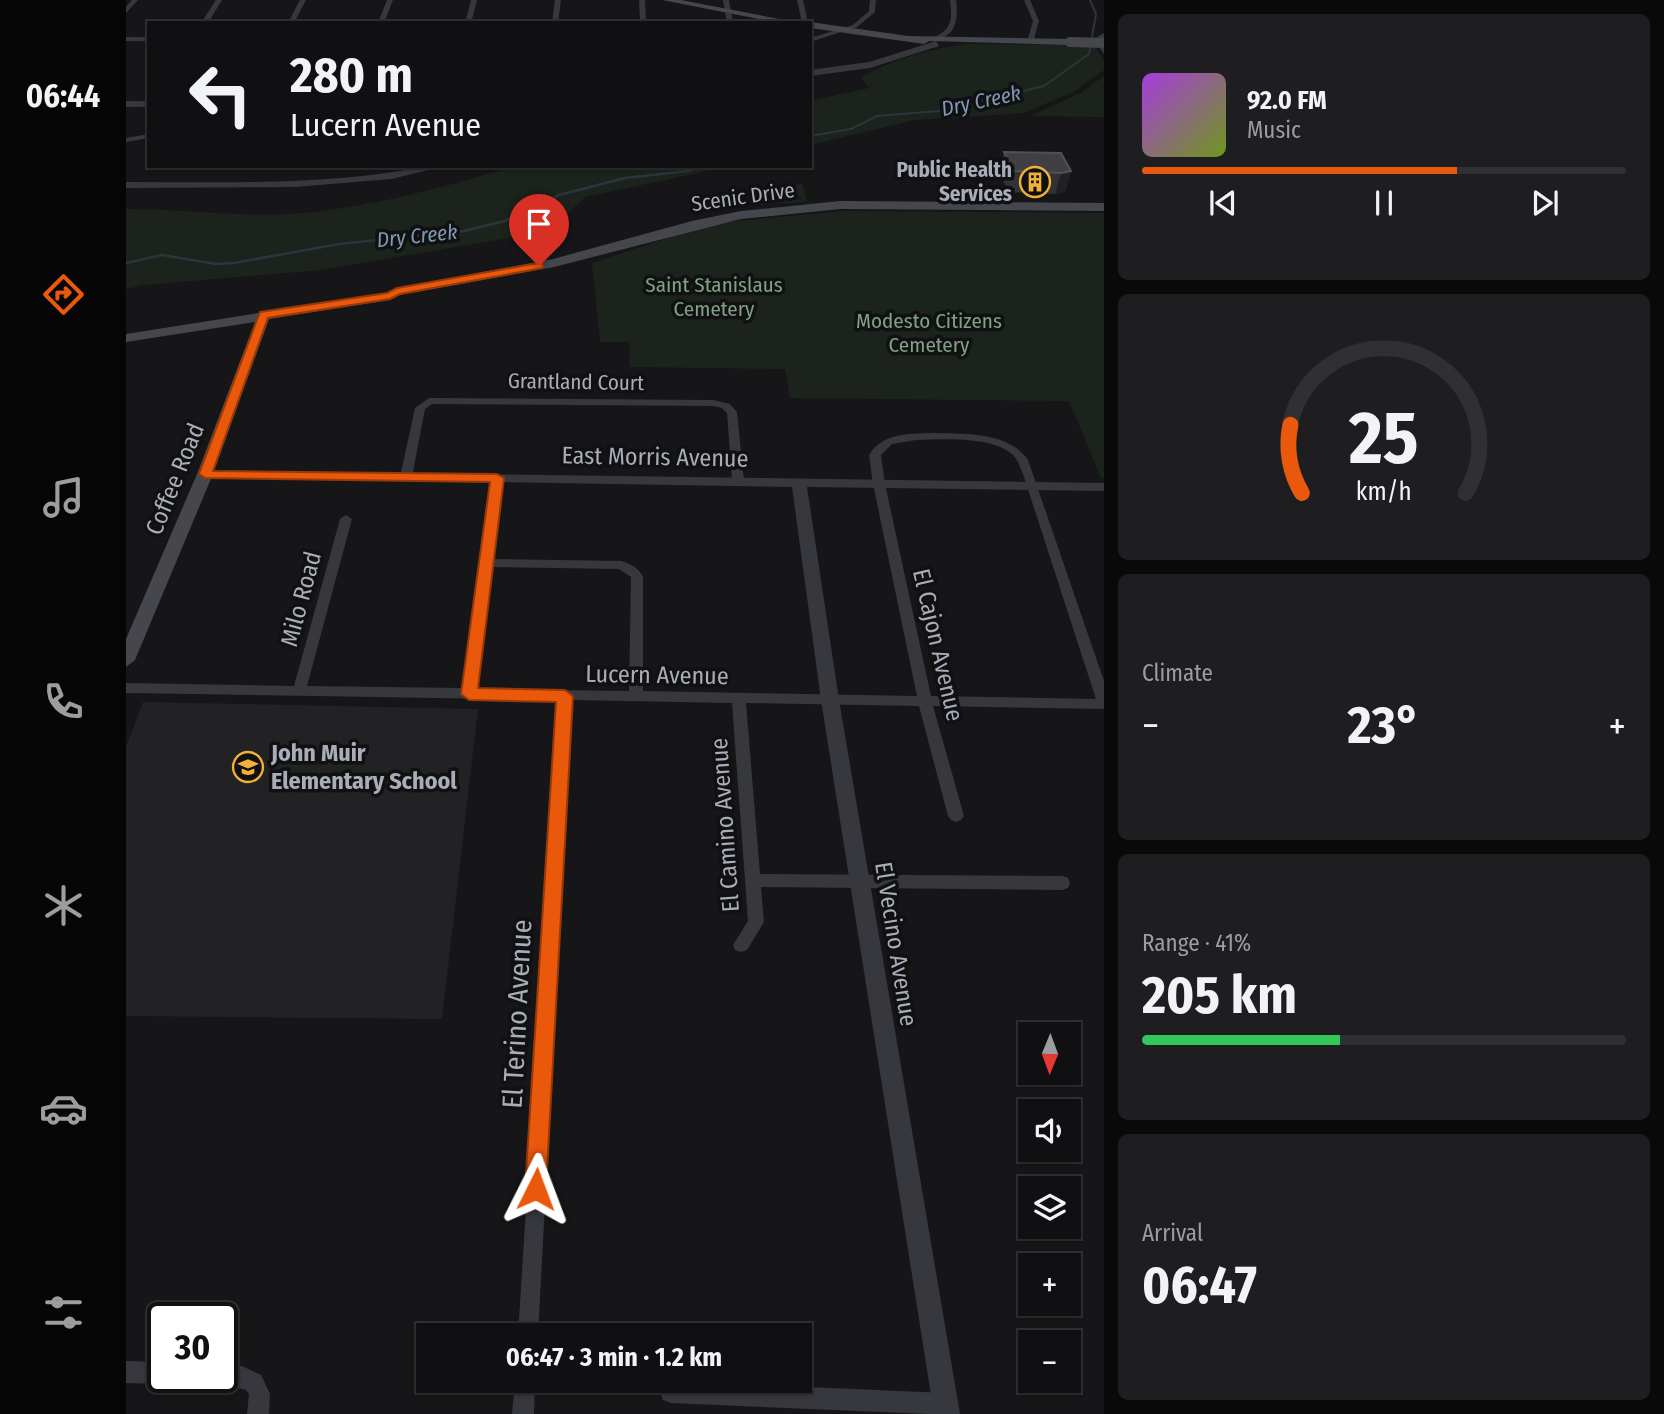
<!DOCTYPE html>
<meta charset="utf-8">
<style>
:root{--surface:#101012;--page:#1e1e20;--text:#f1f3f6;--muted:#9c9d9f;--line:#303032;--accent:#ea580c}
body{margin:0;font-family:"Fira Sans Condensed",sans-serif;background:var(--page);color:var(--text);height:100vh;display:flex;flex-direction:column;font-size:26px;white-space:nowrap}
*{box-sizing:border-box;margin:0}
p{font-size:23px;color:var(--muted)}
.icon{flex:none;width:38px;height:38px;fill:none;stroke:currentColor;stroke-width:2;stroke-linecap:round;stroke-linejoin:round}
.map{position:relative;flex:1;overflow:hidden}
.details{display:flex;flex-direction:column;gap:14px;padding:14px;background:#09090a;width:560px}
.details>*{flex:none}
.top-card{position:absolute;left:21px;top:21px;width:665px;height:147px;border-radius:0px;box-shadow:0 2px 5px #0004,0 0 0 2px var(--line);background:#101012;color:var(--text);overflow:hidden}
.needle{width:46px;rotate:181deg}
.controls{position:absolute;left:892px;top:1022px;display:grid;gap:14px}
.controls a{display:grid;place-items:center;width:63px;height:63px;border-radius:0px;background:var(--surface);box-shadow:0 2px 5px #0004,0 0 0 2px var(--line);font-size:35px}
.speed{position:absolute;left:21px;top:1302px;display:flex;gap:14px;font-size:35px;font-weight:700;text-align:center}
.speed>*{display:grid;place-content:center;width:91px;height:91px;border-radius:50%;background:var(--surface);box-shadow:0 2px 5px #0004,0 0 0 2px var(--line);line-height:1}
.speed .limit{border:4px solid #111;border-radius:10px;background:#fff;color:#111}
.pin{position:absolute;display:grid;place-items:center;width:60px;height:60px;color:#fff;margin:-72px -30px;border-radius:50% 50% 50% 0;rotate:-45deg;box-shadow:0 0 7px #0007}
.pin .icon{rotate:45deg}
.me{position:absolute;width:77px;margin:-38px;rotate:3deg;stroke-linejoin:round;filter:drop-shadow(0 0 5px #0008)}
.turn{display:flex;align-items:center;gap:24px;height:147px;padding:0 28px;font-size:32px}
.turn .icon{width:91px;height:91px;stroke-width:2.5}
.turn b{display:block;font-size:49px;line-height:60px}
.big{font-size:52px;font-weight:700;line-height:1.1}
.details .card{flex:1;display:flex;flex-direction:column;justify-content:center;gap:10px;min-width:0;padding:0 24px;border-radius:10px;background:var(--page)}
.details .dial{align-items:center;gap:0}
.dial svg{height:182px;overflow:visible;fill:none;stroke:var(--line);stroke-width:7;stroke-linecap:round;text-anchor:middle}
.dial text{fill:var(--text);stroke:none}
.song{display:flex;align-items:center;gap:21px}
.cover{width:84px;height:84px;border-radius:10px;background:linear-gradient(135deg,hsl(280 70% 55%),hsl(80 70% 35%))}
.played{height:7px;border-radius:4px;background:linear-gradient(90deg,var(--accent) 65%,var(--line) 65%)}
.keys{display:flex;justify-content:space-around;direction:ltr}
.heat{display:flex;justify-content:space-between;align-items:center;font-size:38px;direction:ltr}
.charge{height:10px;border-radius:5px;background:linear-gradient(90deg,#34c759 41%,var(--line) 0)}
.trip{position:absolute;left:290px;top:1323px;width:396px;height:70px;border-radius:0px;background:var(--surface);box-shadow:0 2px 5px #0004,0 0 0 2px var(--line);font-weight:700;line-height:70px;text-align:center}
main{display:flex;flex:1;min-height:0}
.tabs{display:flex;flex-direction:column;width:126px;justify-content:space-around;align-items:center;background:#060607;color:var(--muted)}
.tabs .icon{width:49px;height:49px}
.tabs .current{color:var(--accent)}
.tabs b{font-size:32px;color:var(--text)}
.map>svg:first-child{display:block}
.built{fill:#222225}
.green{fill:#1c231d}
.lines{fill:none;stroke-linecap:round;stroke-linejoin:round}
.stream-far1{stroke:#2c353c;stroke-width:2}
.stream{stroke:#2c353c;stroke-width:2.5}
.minor{fill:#37383d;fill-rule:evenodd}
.tertiary{fill:#37383d;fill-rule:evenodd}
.secondary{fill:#45474d;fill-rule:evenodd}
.secondary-bridge{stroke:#45474d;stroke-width:10}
.wall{fill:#323236}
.shaded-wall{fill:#212124}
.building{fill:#3f3f44;stroke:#4f5156;stroke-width:2}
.route{fill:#ea580c;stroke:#983908;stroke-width:2}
.labels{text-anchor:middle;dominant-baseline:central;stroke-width:7;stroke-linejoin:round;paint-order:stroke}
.far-water-label{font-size:21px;font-style:italic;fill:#7f9bb3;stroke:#111113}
.far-poi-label{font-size:21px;font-weight:bold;fill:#a8adb8;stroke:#111113;text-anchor:end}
.far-street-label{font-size:21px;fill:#a8adb8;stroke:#111113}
.far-park-label{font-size:21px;fill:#7fa381;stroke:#111113}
.street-label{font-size:24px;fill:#a8adb8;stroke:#111113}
.poi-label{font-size:24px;font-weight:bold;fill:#a8adb8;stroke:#111113;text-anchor:start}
.near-street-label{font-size:28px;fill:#a8adb8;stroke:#111113}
</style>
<main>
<nav class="tabs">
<b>06:44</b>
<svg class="icon current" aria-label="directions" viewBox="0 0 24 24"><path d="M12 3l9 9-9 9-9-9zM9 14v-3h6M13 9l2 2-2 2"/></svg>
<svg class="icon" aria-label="music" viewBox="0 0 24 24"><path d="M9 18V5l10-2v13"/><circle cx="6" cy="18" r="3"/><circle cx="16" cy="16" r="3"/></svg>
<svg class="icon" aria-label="phone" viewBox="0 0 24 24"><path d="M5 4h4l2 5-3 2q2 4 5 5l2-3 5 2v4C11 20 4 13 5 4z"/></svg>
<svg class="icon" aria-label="climate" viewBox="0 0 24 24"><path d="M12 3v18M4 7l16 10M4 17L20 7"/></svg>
<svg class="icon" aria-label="car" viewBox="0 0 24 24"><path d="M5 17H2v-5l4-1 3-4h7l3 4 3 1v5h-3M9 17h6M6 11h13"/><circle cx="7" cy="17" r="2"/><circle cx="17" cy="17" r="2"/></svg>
<svg class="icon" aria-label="filters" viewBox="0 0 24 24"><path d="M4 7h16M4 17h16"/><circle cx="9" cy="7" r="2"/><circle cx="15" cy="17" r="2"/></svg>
</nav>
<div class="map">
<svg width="978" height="1414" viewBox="0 0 978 1414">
<rect width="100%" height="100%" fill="#161618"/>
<path class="built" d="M17,702L352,709L316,1019L0,1016V747Z"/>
<path class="green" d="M842,44L968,45L978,61V70L949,91L898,113L789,120L684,145V101L743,88L735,77C767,59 806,48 842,44Z
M978,76V117L905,116L956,92Z
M390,166H605L459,197L423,231L194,270L18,285L0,289V209C59,209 117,218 176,213C247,207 321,186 390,166Z
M676,183L681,202L631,205V190L638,188L642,191L651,189L669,200L676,198L662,188Z
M719,211L978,213V478H975L943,401L664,398L659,369L504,367L503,342H474L466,263L572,228L610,221Z"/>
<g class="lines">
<path class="stream-far1" d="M684,136L725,129L751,116L837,109L847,103L918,86L963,54L970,14L964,0"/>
<path class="stream" d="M0,263L36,255L90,264L108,263L213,244L338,231L379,221L433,195L499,178L562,171L575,166"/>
<path class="minor" d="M6,0H12L0,13V7Z
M90,0H96L82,23H75Z
M174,0H180L168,23H162Z
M261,0H267L258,23H252Z
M345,0H351L345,23H339Z
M429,0H435L432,23H426Z
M513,0H519L520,23H514Z
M597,0H603L607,23H601Z
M671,0H677L682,23H676Z
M744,0H750L749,12L731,27L684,42V38L727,25L743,11Z
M824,0H830C832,17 831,38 809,39V37C827,28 826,18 824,0Z
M898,0H904L913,21L907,42L904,44L901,42L907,21Z
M978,33V38L975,40L978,46V54L968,39Z
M0,37H23V41H0Z
M23,134V138L0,142V138Z
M301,166H319L265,179L170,187L0,188V182C100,182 202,186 301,166Z
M303,398L587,400L604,404L611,412L618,481L612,485L606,481L601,413L596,408L587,406L306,404L299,409L286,477L280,480L276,479L274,477L289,408Z
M807,433C838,434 882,431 902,460L978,681V709L807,706L838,816L835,820L830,822L825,820L822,816L793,706L620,703L634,874L936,876L942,878L944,883L942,888L936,890L635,887L638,922L621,950L615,952L609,950L607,945L622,921L606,703L446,700L412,1335H392L432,700L0,693V683L168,686L214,519L220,515L226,519L181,686L337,688L365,478L371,475L377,478L367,559L495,561C505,564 511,567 517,576V691L791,696L747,484L743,455C757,432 784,434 807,433ZM790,440C815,439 868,436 887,455C892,460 894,467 897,474L970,699L805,696L759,484L755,455L766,444ZM366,567L493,569L505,577L503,691L351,689Z
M0,1361L37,1362V1377H46L44,1380L37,1384L0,1383Z
M96,1364L116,1366L135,1375L144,1394L143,1414H121L123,1394L120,1390L89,1382L86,1377H96Z
M389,1381H409L408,1414H386Z
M545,1381L819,1393L827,1396L830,1404L827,1412L821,1414H803L545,1403L537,1400L534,1392L537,1384Z"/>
<path class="tertiary" d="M810,41L813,46L744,68L684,76V70L743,62Z
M0,101H23V107H0Z
M79,470L978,483V491L681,487L713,700L834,1414H808L695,700L666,487L74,477L72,474Z"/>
<path class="secondary" d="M536,0H555L674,23H653Z
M684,22L782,36L944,39L949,42L944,45L803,41L798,44L684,28Z
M714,201L978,203V211L714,209L615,219L428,267L274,295L264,300L143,319L87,474L9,660L0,667V639L71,474L129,322L0,342V334L260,293L270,288L427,259L566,221L615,211Z"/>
<path class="secondary-bridge" d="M944,42L978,43"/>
</g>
<path class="wall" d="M878,152L945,171L939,192L929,194L882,192L874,173Z"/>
<path class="shaded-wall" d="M945,171L939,192L929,194L935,173Z"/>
<path class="building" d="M878,152L935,153L945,171L935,173L887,171Z"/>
<path class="route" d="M413,263L417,264V268L274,294L264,299L142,318L87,471L371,474L378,478L352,688L439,690L447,696L420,1189L417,1196L410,1200L402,1196L399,1189L430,702L343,700L335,694L364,482L79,478L73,474L134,312L261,293L271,288Z"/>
<defs>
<g id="building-ring" transform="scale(1.575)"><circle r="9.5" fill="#111113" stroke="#f2b134" stroke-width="1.5"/><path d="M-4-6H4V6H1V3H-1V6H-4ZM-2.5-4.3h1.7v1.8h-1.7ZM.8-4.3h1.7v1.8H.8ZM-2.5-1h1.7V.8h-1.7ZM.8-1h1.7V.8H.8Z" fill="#f2b134"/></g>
<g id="school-ring" transform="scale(1.575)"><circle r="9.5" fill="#111113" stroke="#f2b134" stroke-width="1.5"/><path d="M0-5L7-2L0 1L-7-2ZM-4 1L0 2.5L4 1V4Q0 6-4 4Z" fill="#f2b134"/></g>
</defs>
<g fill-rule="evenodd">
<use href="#building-ring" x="909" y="182"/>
<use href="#school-ring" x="122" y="767"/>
</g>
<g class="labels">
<g class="far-water-label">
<text transform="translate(855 101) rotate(-12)">Dry Creek</text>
<text transform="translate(291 236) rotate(-6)">Dry Creek</text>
</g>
<g class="far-poi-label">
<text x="886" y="170">Public Health<tspan x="886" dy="24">Services</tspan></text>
</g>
<g class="far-street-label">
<text transform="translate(617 197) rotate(-8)">Scenic Drive</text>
<text transform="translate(450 382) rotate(1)">Grantland Court</text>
</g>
<g class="far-park-label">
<text x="588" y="285">Saint Stanislaus<tspan x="588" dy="24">Cemetery</tspan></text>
<text x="803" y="321">Modesto Citizens<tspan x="803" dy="24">Cemetery</tspan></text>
</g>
<g class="street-label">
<text transform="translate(529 457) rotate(1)">East Morris Avenue</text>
<text transform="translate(49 479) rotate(-68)">Coffee Road</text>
<text transform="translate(175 599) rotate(-75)">Milo Road</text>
<text transform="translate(812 645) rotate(77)">El Cajon Avenue</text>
<text transform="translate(531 675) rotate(1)">Lucern Avenue</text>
<text transform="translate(599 825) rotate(-94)">El Camino Avenue</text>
<text transform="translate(770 944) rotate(81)">El Vecino Avenue</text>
</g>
<g class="poi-label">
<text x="145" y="753">John Muir<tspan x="145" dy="28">Elementary School</tspan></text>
</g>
<g class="near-street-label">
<text transform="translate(391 1014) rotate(-87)">El Terino Avenue</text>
</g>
</g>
</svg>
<div class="controls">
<a><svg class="needle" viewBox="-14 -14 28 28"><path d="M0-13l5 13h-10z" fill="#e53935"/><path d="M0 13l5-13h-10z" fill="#9c9d9f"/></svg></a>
<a><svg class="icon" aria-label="sound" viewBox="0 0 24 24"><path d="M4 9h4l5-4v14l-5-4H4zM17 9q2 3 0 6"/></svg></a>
<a><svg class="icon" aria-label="layers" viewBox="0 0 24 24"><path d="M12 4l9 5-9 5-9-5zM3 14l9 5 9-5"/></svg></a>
<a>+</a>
<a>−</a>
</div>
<div class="speed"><div class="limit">30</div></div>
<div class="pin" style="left:413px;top:266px;background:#d93025"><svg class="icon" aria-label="arrive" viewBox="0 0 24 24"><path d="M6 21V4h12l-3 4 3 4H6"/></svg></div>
<svg class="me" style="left:410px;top:1189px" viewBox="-20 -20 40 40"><path d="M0-17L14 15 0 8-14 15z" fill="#ea580c" stroke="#fff" stroke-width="4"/></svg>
<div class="trip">06:47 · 3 min · 1.2 km</div>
<div class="top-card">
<div class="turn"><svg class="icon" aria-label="left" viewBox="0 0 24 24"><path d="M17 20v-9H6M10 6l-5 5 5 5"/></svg><div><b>280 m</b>Lucern Avenue</div></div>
</div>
</div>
<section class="details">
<div class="card">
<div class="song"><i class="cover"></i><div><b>92.0 FM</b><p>Music</p></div></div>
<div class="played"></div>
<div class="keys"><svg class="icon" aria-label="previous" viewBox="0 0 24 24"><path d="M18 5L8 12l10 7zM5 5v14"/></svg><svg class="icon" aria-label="pause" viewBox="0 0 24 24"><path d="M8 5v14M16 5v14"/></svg><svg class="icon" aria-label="next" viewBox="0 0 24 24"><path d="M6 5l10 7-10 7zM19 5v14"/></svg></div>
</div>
<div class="card dial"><svg viewBox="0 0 100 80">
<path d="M14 69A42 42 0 1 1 86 69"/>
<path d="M14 69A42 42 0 0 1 9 39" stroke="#ea580c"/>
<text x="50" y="56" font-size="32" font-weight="700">25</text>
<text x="50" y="72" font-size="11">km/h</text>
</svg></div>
<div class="card"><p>Climate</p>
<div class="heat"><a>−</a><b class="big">23°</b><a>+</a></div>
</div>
<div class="card"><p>Range · 41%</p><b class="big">205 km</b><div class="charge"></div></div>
<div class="card"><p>Arrival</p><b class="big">06:47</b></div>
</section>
</main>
